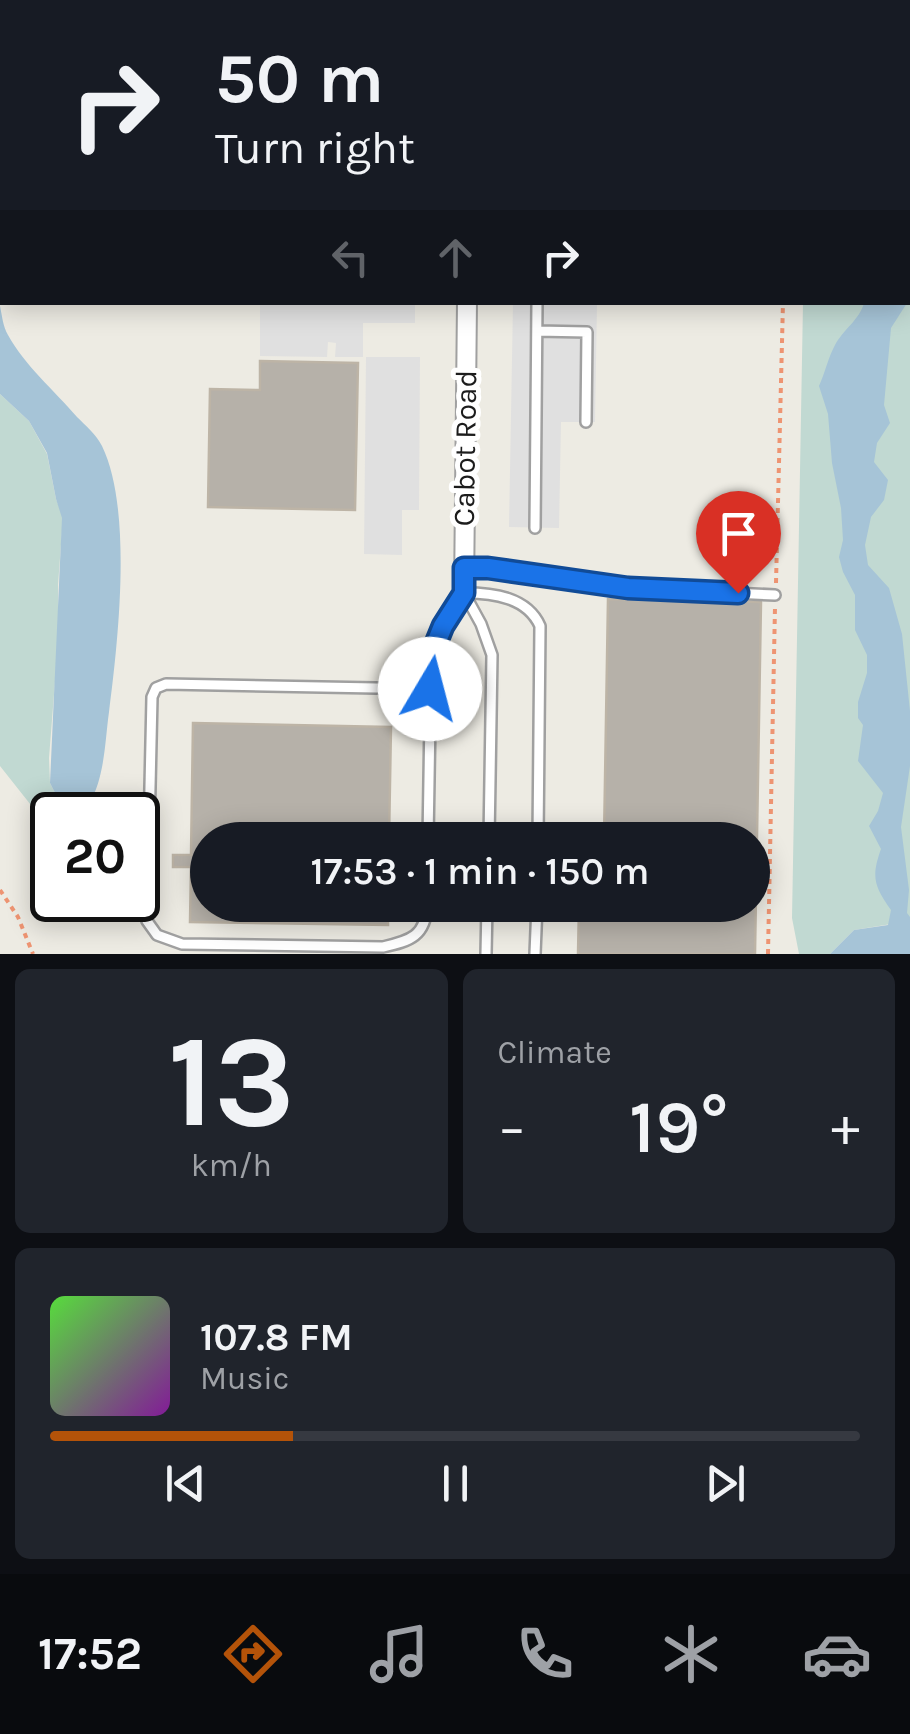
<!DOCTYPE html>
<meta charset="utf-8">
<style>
:root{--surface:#171b24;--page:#20242c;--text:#f1f3f6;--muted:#9ea1a6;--line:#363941;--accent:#b45309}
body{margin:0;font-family:Karla,sans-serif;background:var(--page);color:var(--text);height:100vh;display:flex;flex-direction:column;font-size:38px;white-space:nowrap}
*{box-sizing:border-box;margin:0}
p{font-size:32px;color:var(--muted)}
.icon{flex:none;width:55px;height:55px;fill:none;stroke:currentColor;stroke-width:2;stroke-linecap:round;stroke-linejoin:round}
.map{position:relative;height:954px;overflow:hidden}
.drawer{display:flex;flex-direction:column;gap:15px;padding:15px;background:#0d0f14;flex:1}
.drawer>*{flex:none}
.banner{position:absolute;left:0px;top:0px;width:910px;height:305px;box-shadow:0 5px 25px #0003;background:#171b24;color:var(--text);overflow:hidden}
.speed{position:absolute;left:30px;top:792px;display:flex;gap:20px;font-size:50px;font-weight:700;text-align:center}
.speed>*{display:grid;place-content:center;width:130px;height:130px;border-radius:50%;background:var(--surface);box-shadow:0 5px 25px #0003;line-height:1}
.speed .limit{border:5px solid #111;border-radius:15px;background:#fff;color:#111}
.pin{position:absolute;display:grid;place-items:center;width:85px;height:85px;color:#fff;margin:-102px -42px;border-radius:50% 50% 50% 0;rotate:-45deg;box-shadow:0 0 10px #0007}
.pin .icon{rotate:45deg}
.me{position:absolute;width:110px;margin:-55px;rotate:8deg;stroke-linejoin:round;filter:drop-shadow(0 0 8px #0008)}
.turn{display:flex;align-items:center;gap:35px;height:210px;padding:0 50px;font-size:45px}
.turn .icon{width:130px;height:130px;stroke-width:2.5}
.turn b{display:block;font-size:70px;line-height:85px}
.lanes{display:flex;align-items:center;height:95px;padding:0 50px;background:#0003;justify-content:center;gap:50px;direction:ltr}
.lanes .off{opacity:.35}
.big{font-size:75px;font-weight:600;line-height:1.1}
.drawer .tile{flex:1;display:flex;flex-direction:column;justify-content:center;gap:15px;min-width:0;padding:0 35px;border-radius:15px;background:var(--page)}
.drawer .dial{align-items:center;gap:0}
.dial b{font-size:130px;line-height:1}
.song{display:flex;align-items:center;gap:30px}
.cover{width:120px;height:120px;border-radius:15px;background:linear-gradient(135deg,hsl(110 70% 55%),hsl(290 70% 35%))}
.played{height:10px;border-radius:5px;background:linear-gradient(90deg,var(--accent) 30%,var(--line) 30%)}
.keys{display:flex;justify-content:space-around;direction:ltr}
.heat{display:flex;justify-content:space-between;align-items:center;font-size:55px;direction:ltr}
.drawer .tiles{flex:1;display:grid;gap:15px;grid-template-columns:1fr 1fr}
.tile:last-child{grid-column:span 2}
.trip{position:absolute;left:190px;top:822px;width:580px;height:100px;border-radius:50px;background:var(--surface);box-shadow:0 5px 25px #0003;font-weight:600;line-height:100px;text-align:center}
.dock{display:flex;height:160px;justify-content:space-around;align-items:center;background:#090b0e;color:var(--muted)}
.dock .icon{width:70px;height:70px}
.dock .active{color:var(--accent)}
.dock b{font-size:45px;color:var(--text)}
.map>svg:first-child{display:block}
.wetland{fill:#c1d9d2}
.parking{fill:#e0e0e0}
.water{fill:#a6c4d7}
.building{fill:#b6b1a9;stroke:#bdb4a6;stroke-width:2.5}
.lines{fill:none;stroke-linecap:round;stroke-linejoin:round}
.service-casing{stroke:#a0a0a0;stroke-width:14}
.minor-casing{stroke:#a0a0a0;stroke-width:22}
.path{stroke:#ee9472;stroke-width:4;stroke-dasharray:5 5;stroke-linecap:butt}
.service{stroke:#fff;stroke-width:9}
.minor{stroke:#fff;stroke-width:18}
.route-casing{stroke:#114b97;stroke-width:25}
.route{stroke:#1a73e8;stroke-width:18}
.labels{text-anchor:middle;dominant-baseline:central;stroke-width:10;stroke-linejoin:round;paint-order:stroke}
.street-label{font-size:30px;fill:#1c1c1c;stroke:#fff}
</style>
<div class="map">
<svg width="910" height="954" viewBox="0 0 910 954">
<rect width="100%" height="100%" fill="#edebe3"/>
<path class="wetland" d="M851,0H910V921L854,930L830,954H799L792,918L803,303L908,302V2H850Z
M0,394L29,421L47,454L56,499L63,517L58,585V643L49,758L50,783L63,809L55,815L45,818L38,814L0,766Z"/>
<path class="parking" d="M260,303H415V323H363V357H335L336,343L328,342L327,357L260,356Z
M513,303H643V305L597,304L595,422H561L559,528L509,527Z
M366,357H420L419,510H402V555L364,554Z"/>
<path class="water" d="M864,303H907L891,328L884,405L890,423L877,443L874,462L888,480L884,500L871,517L865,545L868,565L889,588L902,634L910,711V766L901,827L909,890L907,913L910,917V954H830L854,930L888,925L891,910C874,886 871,877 881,849L869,826L878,811L883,793L858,761L863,725L858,718V702L867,673V655L855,630V595L843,572L839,557L843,540L841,508L832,463L828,414L819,386C825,373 828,358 835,345C843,330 860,319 864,303Z
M0,306C2,315 3,327 8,335C25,366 54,390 77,417C86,426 96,434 102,446C133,510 118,642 109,712C105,740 105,776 90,802C85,809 79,811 71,814L63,809L50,783L62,518L56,499L47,453L29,421L0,394Z"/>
<path class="building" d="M260,361L358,363L355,510L208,507L210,389L260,390Z
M608,599L761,602L755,954H578L579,905H752V840H604Z
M193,723L391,727L389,840H208V905H388V925L190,922L191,867H173V855H191Z"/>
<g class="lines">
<g class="service-casing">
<path id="service" d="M153,2L154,0
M203,2L204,0
M446,2L447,0
M537,331L587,332L586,422
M535,528L537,302
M465,568H488L628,588L775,595
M464,593L481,624L492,655L489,840
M465,593C493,593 527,597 540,626L538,840
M428,840L431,657L443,626L464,593
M427,905C426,936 410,941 383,947L182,944L157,935L147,921L152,697L156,688L166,684L430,689
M486,954L487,905
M535,954L537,905"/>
</g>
<g class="minor-casing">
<path id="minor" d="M80,0L91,2
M464,593L467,302"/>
</g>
<path class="path" d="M819,2L820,0
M776,583L783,302
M0,890L18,917L33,954
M768,954L775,607"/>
<use href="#service" class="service"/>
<use href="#minor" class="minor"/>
</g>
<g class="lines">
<g class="route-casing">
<path id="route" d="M430,689L432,653L443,626L464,593V568H488L628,588L738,593"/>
</g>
<use href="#route" class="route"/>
</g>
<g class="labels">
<g class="street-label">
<text transform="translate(465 448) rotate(-89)">Cabot Road</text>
</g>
</g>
</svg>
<div class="speed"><div class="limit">20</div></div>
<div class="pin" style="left:738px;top:593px;background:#d93025"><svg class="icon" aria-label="arrive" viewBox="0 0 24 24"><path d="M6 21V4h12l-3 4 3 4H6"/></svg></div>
<svg class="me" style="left:430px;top:689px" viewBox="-20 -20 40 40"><circle r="19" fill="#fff"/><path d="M0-13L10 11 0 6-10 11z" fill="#1a73e8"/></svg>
<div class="trip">17:53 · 1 min · 150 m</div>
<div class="banner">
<div class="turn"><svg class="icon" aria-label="right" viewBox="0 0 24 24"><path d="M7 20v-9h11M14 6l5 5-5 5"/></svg><div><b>50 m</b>Turn right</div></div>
<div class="lanes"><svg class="icon off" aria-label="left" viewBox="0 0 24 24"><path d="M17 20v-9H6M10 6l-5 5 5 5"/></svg><svg class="icon off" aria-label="ahead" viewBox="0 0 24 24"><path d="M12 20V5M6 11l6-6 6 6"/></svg><svg class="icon" aria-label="right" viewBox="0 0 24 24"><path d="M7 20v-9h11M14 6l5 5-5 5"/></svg></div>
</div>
</div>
<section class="drawer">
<div class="tiles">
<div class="tile dial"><b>13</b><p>km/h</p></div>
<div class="tile"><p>Climate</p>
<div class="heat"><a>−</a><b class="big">19°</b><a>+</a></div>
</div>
<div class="tile">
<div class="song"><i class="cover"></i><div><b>107.8 FM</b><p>Music</p></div></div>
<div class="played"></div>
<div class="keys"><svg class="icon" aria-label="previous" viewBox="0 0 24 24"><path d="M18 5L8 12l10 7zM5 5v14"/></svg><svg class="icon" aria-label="pause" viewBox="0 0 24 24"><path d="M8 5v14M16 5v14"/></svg><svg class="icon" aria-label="next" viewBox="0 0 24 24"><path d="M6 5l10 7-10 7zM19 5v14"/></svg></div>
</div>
</div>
</section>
<nav class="dock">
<b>17:52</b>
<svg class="icon active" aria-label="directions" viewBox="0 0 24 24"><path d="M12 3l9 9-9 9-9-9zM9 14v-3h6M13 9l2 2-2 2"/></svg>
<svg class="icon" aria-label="music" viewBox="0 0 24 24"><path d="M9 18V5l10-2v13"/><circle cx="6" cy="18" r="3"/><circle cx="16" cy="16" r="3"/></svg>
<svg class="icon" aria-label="phone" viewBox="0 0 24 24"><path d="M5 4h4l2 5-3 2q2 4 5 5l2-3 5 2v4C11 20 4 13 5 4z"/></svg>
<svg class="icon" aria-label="climate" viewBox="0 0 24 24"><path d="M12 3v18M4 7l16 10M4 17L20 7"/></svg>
<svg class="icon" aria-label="car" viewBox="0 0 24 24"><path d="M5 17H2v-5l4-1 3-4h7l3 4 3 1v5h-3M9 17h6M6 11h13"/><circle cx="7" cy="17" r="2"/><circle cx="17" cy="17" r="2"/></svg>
</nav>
